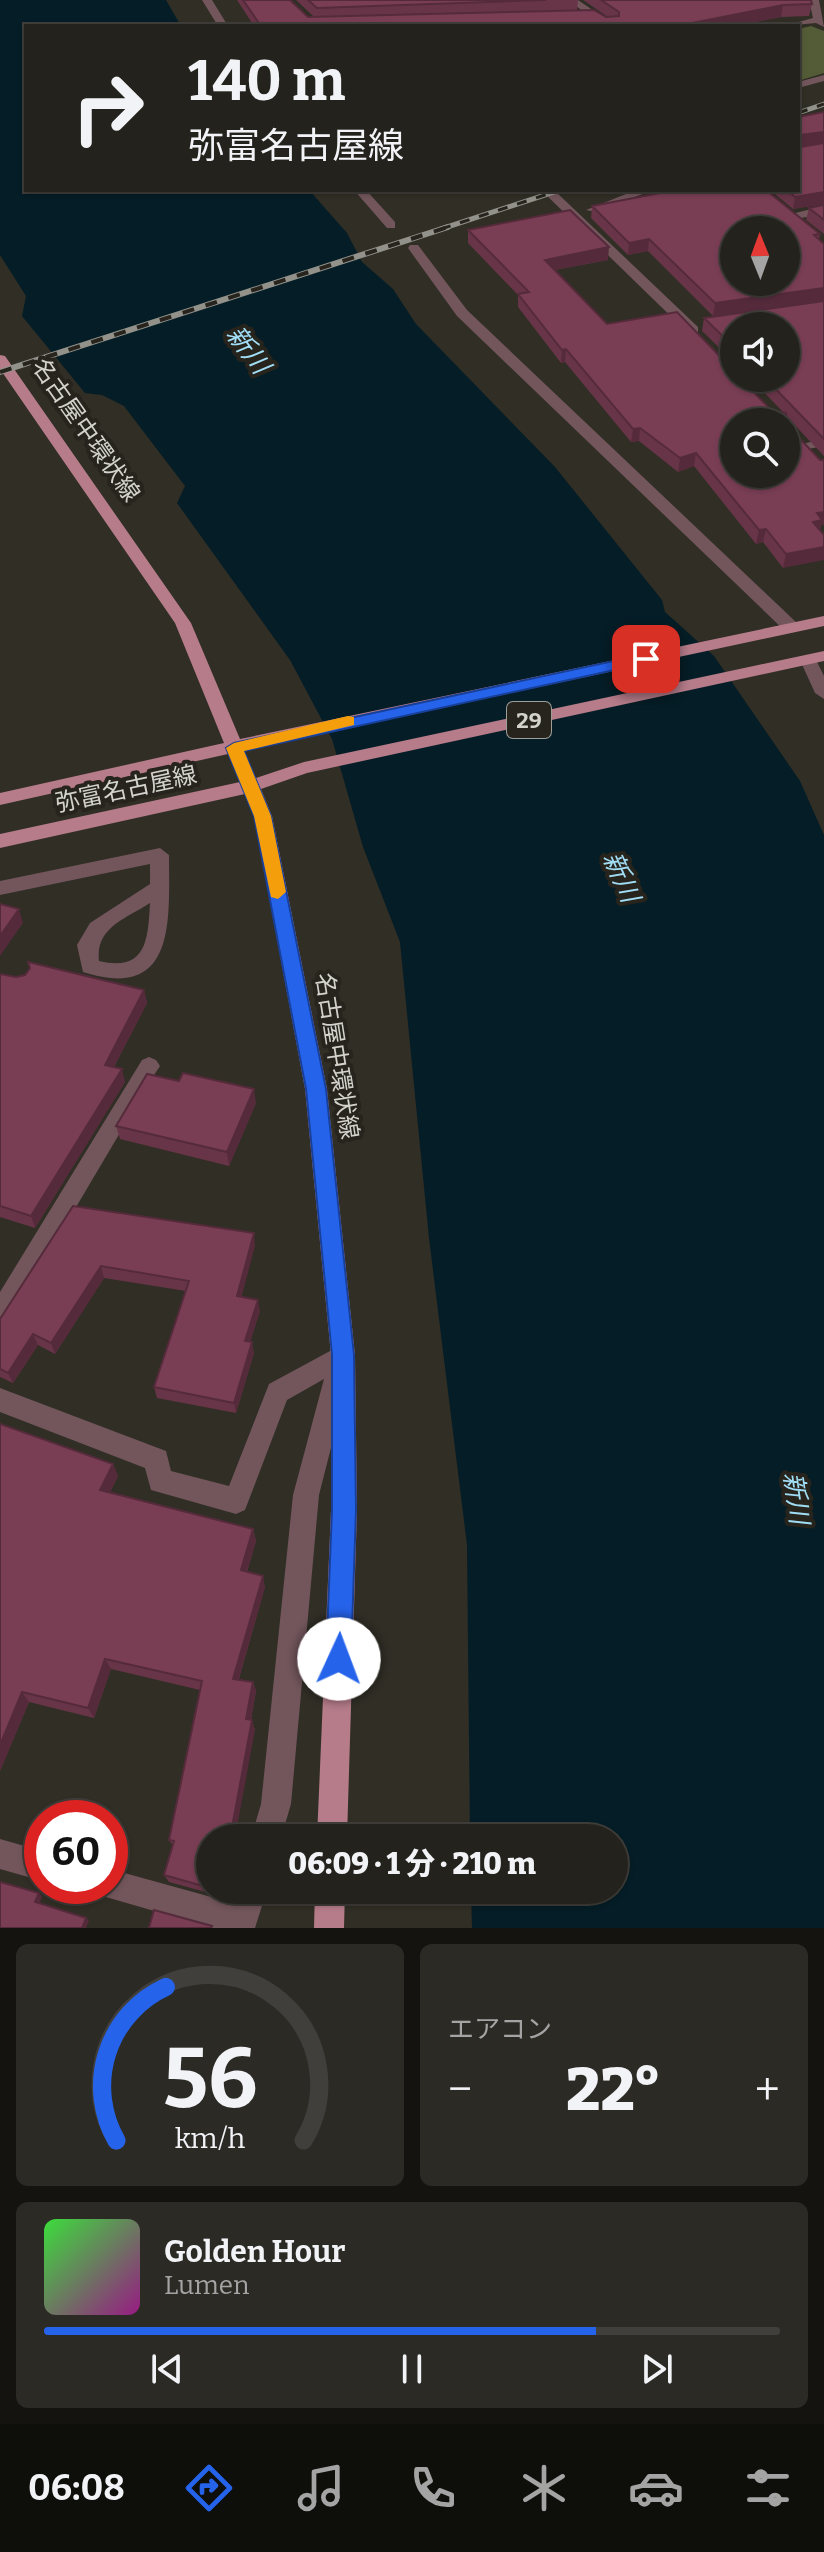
<!DOCTYPE html>
<html lang="ja">
<meta charset="utf-8">
<style>
:root{--surface:#24221c;--page:#2c2a25;--text:#f1f3f6;--muted:#a3a4a3;--line:#413f3b;--accent:#2563eb}
body{margin:0;font-family:Bitter,"Noto Sans JP",serif;background:var(--page);color:var(--text);height:100vh;display:flex;flex-direction:column;font-size:30px;white-space:nowrap}
*{box-sizing:border-box;margin:0}
p{font-size:26px;color:var(--muted)}
.icon{flex:none;width:44px;height:44px;fill:none;stroke:currentColor;stroke-width:2;stroke-linecap:round;stroke-linejoin:round}
.map{position:relative;height:1928px;overflow:hidden}
.details{display:flex;flex-direction:column;gap:16px;padding:16px;background:#14130f;flex:1}
.details>*{flex:none}
.top-card{position:absolute;left:24px;top:24px;width:776px;height:168px;border-radius:0px;box-shadow:0 2px 6px #0004,0 0 0 2px var(--line);background:#24221c;color:var(--text);overflow:hidden}
.needle{width:52px;rotate:359deg}
.fabs{position:absolute;left:720px;top:216px;display:grid;gap:16px}
.fabs a{display:grid;place-items:center;width:80px;height:80px;border-radius:50%;background:var(--surface);box-shadow:0 2px 6px #0004,0 0 0 2px var(--line);font-size:40px}
.speed{position:absolute;left:24px;top:1800px;display:flex;gap:16px;font-size:40px;font-weight:700;text-align:center}
.speed>*{display:grid;place-content:center;width:104px;height:104px;border-radius:50%;background:var(--surface);box-shadow:0 2px 6px #0004,0 0 0 2px var(--line);line-height:1}
.speed .limit{border:12px solid #d22;background:#fff;color:#111}
.pin{position:absolute;display:grid;place-items:center;width:68px;height:68px;color:#fff;margin:-34px;border-radius:16px;box-shadow:0 4px 12px #0006}
.me{position:absolute;width:88px;margin:-44px;rotate:2deg;stroke-linejoin:round;filter:drop-shadow(0 0 6px #0008)}
.turn{display:flex;align-items:center;gap:28px;height:168px;padding:0 32px;font-size:36px}
.turn .icon{width:104px;height:104px;stroke-width:2.5}
.turn b{display:block;font-size:56px;line-height:68px}
.big{font-size:60px;font-weight:800;line-height:1.1}
.details .card{flex:1;display:flex;flex-direction:column;justify-content:center;gap:12px;min-width:0;padding:0 28px;border-radius:12px;background:var(--page)}
.details .dial{align-items:center;gap:0}
.dial svg{height:208px;overflow:visible;fill:none;stroke:var(--line);stroke-width:7;stroke-linecap:round;text-anchor:middle}
.dial text{fill:var(--text);stroke:none}
.song{display:flex;align-items:center;gap:24px}
.cover{width:96px;height:96px;border-radius:12px;background:linear-gradient(135deg,hsl(120 70% 55%),hsl(310 70% 35%))}
.played{height:8px;border-radius:4px;background:linear-gradient(90deg,var(--accent) 75%,var(--line) 75%)}
.keys{display:flex;justify-content:space-around;direction:ltr}
.heat{display:flex;justify-content:space-between;align-items:center;font-size:44px;direction:ltr}
.details .tiles{flex:1;display:grid;gap:16px;grid-template-columns:1fr 1fr}
.card:last-child{grid-column:span 2}
.trip{position:absolute;left:196px;top:1824px;width:432px;height:80px;border-radius:40px;background:var(--surface);box-shadow:0 2px 6px #0004,0 0 0 2px var(--line);font-weight:800;line-height:80px;text-align:center}
.tabs{display:flex;height:128px;justify-content:space-around;align-items:center;background:#0e0e0b;color:var(--muted)}
.tabs .icon{width:56px;height:56px}
.tabs .selected{color:var(--accent)}
.tabs b{font-size:36px;color:var(--text)}
.map>svg:first-child{display:block}
.green{fill:#535c36}
.water{fill:#051d26}
.lines{fill:none;stroke-linecap:round;stroke-linejoin:round}
.minor{fill:#72565c;fill-rule:evenodd}
.major{fill:#b67c8a;fill-rule:evenodd}
.rail-far1-casing{stroke:#92918a;stroke-width:5}
.rail-casing{stroke:#92918a;stroke-width:6}
.rail-far1{stroke:#26241c;stroke-width:3;stroke-dasharray:10;stroke-linecap:butt}
.rail{stroke:#26241c;stroke-width:4;stroke-dasharray:12;stroke-linecap:butt}
.wall{fill:#683548}
.shaded-wall{fill:#552b3b}
.building{fill:#793e54;stroke:#552b3b;stroke-width:2;fill-rule:evenodd}
.route{fill:#2563eb;stroke:#184099;stroke-width:2}
.slow{fill:#f59e0b}
.labels{text-anchor:middle;dominant-baseline:central;stroke-width:8;stroke-linejoin:round;paint-order:stroke}
.shield{fill:#26241c;stroke:#9f9e98;stroke-width:2}
.shield-label{font-size:22px;font-weight:bold;fill:#d3d2cd}
.street-label{font-size:24px;fill:#d3d2cd;stroke:#26241c}
.water-label{font-size:26px;font-style:italic;fill:#a1def6;stroke:#26241c}
</style>
<div class="map">
<svg width="824" height="1928" viewBox="0 0 824 1928">
<rect width="100%" height="100%" fill="#302e25"/>
<path class="green" d="M811,26L824,31V73L798,81V29Z"/>
<path class="water" d="M0,0H166L181,26H26V190H309L347,233L362,262L393,289L416,324L555,467L662,600L665,612L714,656L800,781L824,835V1928H472L471,1890H614V1838H470L467,1545L429,1238L400,942L363,847L332,739L290,660L177,503L185,486L124,406L102,395L85,393L22,316L26,296L0,255Z"/>
<g class="lines">
<path class="minor" d="M202,0H212L228,26H218Z
M567,0H578L616,26H605Z
M809,0H819L824,27L816,23L784,26L813,18Z
M824,75V81L798,88V82Z
M354,190H366L395,222V228H387Z
M541,190H554L698,327V333H688Z
M636,190H653L596,212L586,210Z
M824,206V214L789,220L783,216Z
M410,245H418L467,310L797,623V631H785L457,316L408,248Z
M824,438V446L803,450L796,446Z
M808,655L814,656L824,676V699L815,693L800,660Z
M160,848L169,855C169,920 177,1002 83,972L77,945L90,923L150,884V864L0,895V881ZM150,903C148,941 146,972 99,961C95,928 125,919 150,903Z
M149,1057L156,1060L160,1066L156,1072L8,1322L0,1325V1292L142,1060Z
M343,1344L352,1347L355,1355L352,1363L343,1368L349,1377L319,1495L291,1804L281,1838H251L261,1804L293,1495L324,1379L287,1400L245,1510L236,1514L151,1490L145,1468L0,1412V1388L166,1451L171,1471L229,1486L269,1384Z
M0,1839L42,1851V1881L0,1869Z
M110,1869L233,1903L237,1890H267L255,1928H213L99,1895L96,1886H110Z"/>
<path class="major" d="M0,355L5,356L191,623L240,739L824,616V626L244,750L256,778L304,762L824,651V661L307,773L261,789L272,816L327,1089L355,1355L357,1510L347,1838H317L331,1510V1355L305,1089L254,816L245,794L0,848V834L240,782L228,754L0,805V793L224,743L175,623L0,369Z
M315,1890H345L344,1928H314Z"/>
<g class="rail-far1-casing">
<path id="rail-far1" d="M798,113L824,104
M441,229L560,190"/>
</g>
<g class="rail-casing">
<path id="rail" d="M0,372L448,227"/>
</g>
<use href="#rail-far1" class="rail-far1"/>
<use href="#rail" class="rail"/>
</g>
<path class="wall" d="M237,0H290L308,17H314L296,0H578L577,10L606,17H608L583,0H811L812,4L809,16L781,17L735,26H254Z
M770,190H798L824,204L793,209Z
M824,205V234L806,220L809,208Z
M592,206L820,234L819,240L824,244V300L713,316L648,251L628,255L591,218Z
M468,230L608,260L555,270L607,324L772,411L783,412L750,378H786L734,326V362L702,331L704,318L824,301V456L786,416L787,425L820,460H824V525H821L820,530L783,568L763,542L756,544L694,466L678,472L639,441L631,442L565,362L561,363L518,307V295L468,243Z
M0,974L16,977L144,990L147,1003L114,1067L125,1082L35,1228L0,1217Z
M256,1103L229,1166L120,1139L116,1126Z
M73,1206L255,1245L241,1297L260,1311L250,1342L254,1353L236,1413L157,1398L154,1387L186,1291L104,1278L55,1354L38,1345L13,1383L0,1377V1319Z
M0,1424L113,1464L118,1476L110,1492L253,1529L256,1541L247,1572L265,1587L239,1679L253,1682L256,1691L251,1720L255,1730L210,1838V1890H225L224,1897L169,1882L164,1875L173,1846L169,1840L200,1690L111,1669L94,1718L29,1702L0,1771Z"/>
<path class="shaded-wall" d="M783,5L781,17L735,26H677Z
M824,132V144L798,147L800,135Z
M824,192V204L793,209L795,197Z
M649,239L648,251L628,255L629,243Z
M609,247L608,260L544,272L545,260Z
M824,288V300L713,316L715,303Z
M566,349L565,362L561,363L562,350Z
M640,428L639,441L631,442L633,429Z
M696,453L694,466L678,472L680,458Z
M824,512V525H821L819,533L813,522L817,513Z
M766,529L763,542L756,544L759,530Z
M824,547V560L783,568L786,554Z
M19,909L23,923L0,956V936Z
M144,990L147,1003L108,1078L105,1065Z
M122,1069L125,1082L35,1228L31,1216Z
M254,1089L256,1103L229,1166L227,1152Z
M254,1233L255,1245L239,1307L237,1296Z
M101,1266L104,1278L55,1354L51,1343Z
M258,1300L260,1311L247,1352L245,1341Z
M33,1334L38,1345L13,1383L8,1373Z
M252,1342L254,1353L236,1413L234,1403Z
M113,1464L118,1476L105,1502L100,1490Z
M253,1529L256,1541L244,1581L241,1570Z
M263,1576L265,1587L236,1688L233,1679Z
M105,1659L111,1669L94,1718L88,1708Z
M253,1682L256,1691L249,1729L246,1719Z
M22,1692L29,1702L0,1771V1745Z
M252,1720L255,1730L235,1838H230Z
M39,1893L42,1896L39,1906L35,1902Z
M86,1918L89,1921L86,1928H82Z"/>
<path class="building" d="M243,0H290L308,17L594,10L606,17L619,16V12L601,0H811L812,4L783,5L677,26H261Z
M308,0H546L317,8Z
M824,112V132L800,135L798,141V117Z
M824,143V192L795,197L787,190H798V145L801,147Z
M676,190H766L820,234L814,235L824,244V288L715,303L649,239L629,243L592,206ZM734,230H786V282H734Z
M824,205V220L809,208Z
M570,210L609,247L545,260L607,324L677,312L734,371V378H740L772,411L786,413L787,425L820,460H824V512L817,513L822,520L813,522L824,535V547L786,554L766,529L759,530L696,453L680,458L640,428L633,429L566,349L562,350L518,294L529,292L468,230ZM734,422H786V474H734Z
M824,301V439L765,378H786V326H734V347L704,318Z
M0,904L19,909L0,936Z
M28,962L144,990L105,1065L122,1069L31,1216L0,1206V974L16,977L25,975L30,968Z
M183,1073L254,1089L227,1152L116,1126L147,1074L179,1081Z
M73,1206L254,1233L237,1296L258,1300L245,1341L252,1342L234,1403L154,1387L189,1281L101,1266L51,1343L33,1334L8,1373L0,1369V1319Z
M0,1424L113,1464L100,1490L253,1529L241,1570L263,1576L233,1679L253,1682L246,1719L252,1720L230,1838H210V1888L164,1875L174,1841L169,1840L202,1681L105,1659L88,1708L22,1692L0,1745Z
M0,1882L39,1893L35,1902L86,1918L82,1928H0Z
M154,1910L212,1926L211,1928H149Z"/>
<path class="route" d="M646,654L653,659L651,662L244,751L271,816L326,1089L354,1355L356,1510L351,1659L348,1668L339,1671L330,1668L326,1659L332,1510V1355L306,1089L254,816L226,748L234,743Z"/>
<path class="slow" d="M348,716L354,717V725L244,751L271,816L286,892L278,899L271,897L254,816L226,748L234,743Z"/>
<g class="labels">
<rect class="shield" x="507" y="702" width="44" height="36" rx="6"/>
<g class="shield-label">
<text x="529" y="720">29</text>
</g>
<g class="street-label">
<text transform="translate(86 430) rotate(55)">名古屋中環状線</text>
<text transform="translate(126 789) rotate(-12)">弥富名古屋線</text>
<text transform="translate(337 1056) rotate(81)">名古屋中環状線</text>
</g>
<g class="water-label">
<text transform="translate(248 350) rotate(53)">新川</text>
<text transform="translate(621 877) rotate(66)">新川</text>
<text transform="translate(796 1498) rotate(82)">新川</text>
</g>
</g>
</svg>
<div class="fabs">
<a><svg class="needle" viewBox="-14 -14 28 28"><path d="M0-13l5 13h-10z" fill="#e53935"/><path d="M0 13l5-13h-10z" fill="#a3a4a3"/></svg></a>
<a><svg class="icon" aria-label="sound" viewBox="0 0 24 24"><path d="M4 9h4l5-4v14l-5-4H4zM17 9q2 3 0 6"/></svg></a>
<a><svg class="icon" aria-label="search" viewBox="0 0 24 24"><circle cx="10" cy="10" r="6"/><path d="M15 15l6 6"/></svg></a>
</div>
<div class="speed"><div class="limit">60</div></div>
<div class="pin" style="left:646px;top:659px;background:#d93025"><svg class="icon" aria-label="arrive" viewBox="0 0 24 24"><path d="M6 21V4h12l-3 4 3 4H6"/></svg></div>
<svg class="me" style="left:339px;top:1659px" viewBox="-20 -20 40 40"><circle r="19" fill="#fff"/><path d="M0-13L10 11 0 6-10 11z" fill="#2563eb"/></svg>
<div class="trip">06:09 · 1 分 · 210 m</div>
<div class="top-card">
<div class="turn"><svg class="icon" aria-label="right" viewBox="0 0 24 24"><path d="M7 20v-9h11M14 6l5 5-5 5"/></svg><div><b>140 m</b>弥富名古屋線</div></div>
</div>
</div>
<section class="details">
<div class="tiles">
<div class="card dial"><svg viewBox="0 0 100 80">
<path d="M14 69A42 42 0 1 1 86 69"/>
<path d="M14 69A42 42 0 0 1 33 10" stroke="#2563eb"/>
<text x="50" y="56" font-size="32" font-weight="700">56</text>
<text x="50" y="72" font-size="11">km/h</text>
</svg></div>
<div class="card"><p>エアコン</p>
<div class="heat"><a>−</a><b class="big">22°</b><a>+</a></div>
</div>
<div class="card">
<div class="song"><i class="cover"></i><div><b>Golden Hour</b><p>Lumen</p></div></div>
<div class="played"></div>
<div class="keys"><svg class="icon" aria-label="previous" viewBox="0 0 24 24"><path d="M18 5L8 12l10 7zM5 5v14"/></svg><svg class="icon" aria-label="pause" viewBox="0 0 24 24"><path d="M8 5v14M16 5v14"/></svg><svg class="icon" aria-label="next" viewBox="0 0 24 24"><path d="M6 5l10 7-10 7zM19 5v14"/></svg></div>
</div>
</div>
</section>
<nav class="tabs">
<b>06:08</b>
<svg class="icon selected" aria-label="directions" viewBox="0 0 24 24"><path d="M12 3l9 9-9 9-9-9zM9 14v-3h6M13 9l2 2-2 2"/></svg>
<svg class="icon" aria-label="music" viewBox="0 0 24 24"><path d="M9 18V5l10-2v13"/><circle cx="6" cy="18" r="3"/><circle cx="16" cy="16" r="3"/></svg>
<svg class="icon" aria-label="phone" viewBox="0 0 24 24"><path d="M5 4h4l2 5-3 2q2 4 5 5l2-3 5 2v4C11 20 4 13 5 4z"/></svg>
<svg class="icon" aria-label="climate" viewBox="0 0 24 24"><path d="M12 3v18M4 7l16 10M4 17L20 7"/></svg>
<svg class="icon" aria-label="car" viewBox="0 0 24 24"><path d="M5 17H2v-5l4-1 3-4h7l3 4 3 1v5h-3M9 17h6M6 11h13"/><circle cx="7" cy="17" r="2"/><circle cx="17" cy="17" r="2"/></svg>
<svg class="icon" aria-label="filters" viewBox="0 0 24 24"><path d="M4 7h16M4 17h16"/><circle cx="9" cy="7" r="2"/><circle cx="15" cy="17" r="2"/></svg>
</nav>
